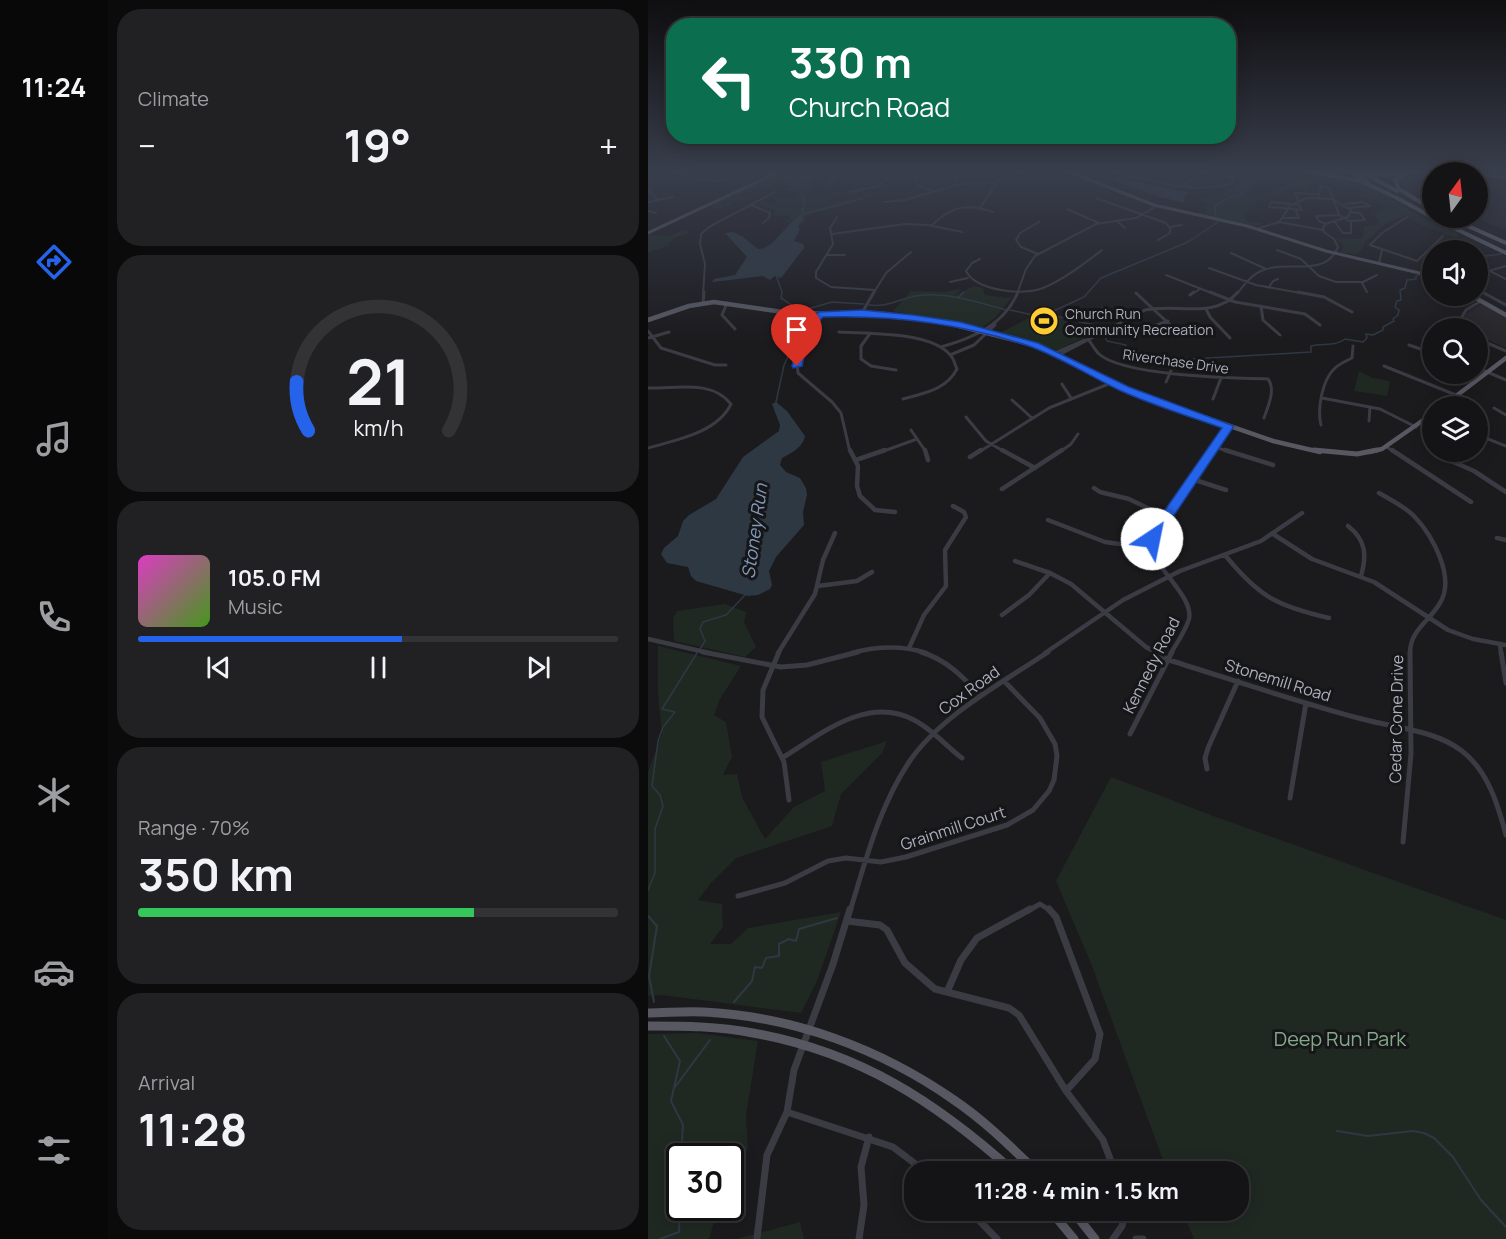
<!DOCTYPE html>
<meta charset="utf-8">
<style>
:root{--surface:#141416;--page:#212123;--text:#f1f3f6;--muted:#9d9ea1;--line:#333335;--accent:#2563eb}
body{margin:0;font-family:Manrope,sans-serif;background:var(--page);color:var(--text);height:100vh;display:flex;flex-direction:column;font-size:22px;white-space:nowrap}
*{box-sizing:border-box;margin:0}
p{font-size:20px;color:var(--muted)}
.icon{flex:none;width:33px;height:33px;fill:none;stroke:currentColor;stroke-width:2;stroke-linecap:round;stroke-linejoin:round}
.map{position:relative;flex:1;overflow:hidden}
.side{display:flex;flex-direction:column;gap:9px;padding:9px;background:#0b0b0c;width:540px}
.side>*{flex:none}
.top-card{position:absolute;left:18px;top:18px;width:570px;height:126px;border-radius:24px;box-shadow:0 3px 15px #0003,0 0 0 2px var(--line);background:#0b6e4f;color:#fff;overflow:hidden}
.needle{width:39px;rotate:15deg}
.controls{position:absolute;left:774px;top:162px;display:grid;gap:12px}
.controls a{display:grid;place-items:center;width:66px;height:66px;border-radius:50%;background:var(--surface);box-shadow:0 3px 15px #0003,0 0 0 2px var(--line);font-size:30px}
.speed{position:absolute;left:18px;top:1143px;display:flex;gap:12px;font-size:30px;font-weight:700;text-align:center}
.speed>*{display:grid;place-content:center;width:78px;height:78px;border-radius:50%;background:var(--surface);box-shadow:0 3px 15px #0003,0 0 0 2px var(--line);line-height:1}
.speed .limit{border:3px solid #111;border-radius:9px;background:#fff;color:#111}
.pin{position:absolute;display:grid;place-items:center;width:51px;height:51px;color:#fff;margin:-62px -26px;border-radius:50% 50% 50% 0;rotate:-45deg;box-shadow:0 0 6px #0007}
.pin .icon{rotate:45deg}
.me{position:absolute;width:66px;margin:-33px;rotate:34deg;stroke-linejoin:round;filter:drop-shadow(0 0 4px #0008)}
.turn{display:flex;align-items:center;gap:21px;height:126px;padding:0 24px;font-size:27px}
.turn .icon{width:78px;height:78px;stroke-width:2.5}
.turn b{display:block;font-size:42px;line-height:51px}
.big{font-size:45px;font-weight:700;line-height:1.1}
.side .card{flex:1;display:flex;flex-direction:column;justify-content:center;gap:9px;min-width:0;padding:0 21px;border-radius:24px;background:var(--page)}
.side .dial{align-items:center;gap:0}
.dial svg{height:156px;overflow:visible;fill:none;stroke:var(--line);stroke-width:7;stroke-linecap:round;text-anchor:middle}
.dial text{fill:var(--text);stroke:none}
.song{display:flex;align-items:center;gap:18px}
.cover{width:72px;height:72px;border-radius:9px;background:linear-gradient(135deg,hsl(310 70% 55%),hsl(100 70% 35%))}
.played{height:6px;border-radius:3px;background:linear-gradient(90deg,var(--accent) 55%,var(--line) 55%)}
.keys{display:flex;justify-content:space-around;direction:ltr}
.heat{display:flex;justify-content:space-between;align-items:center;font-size:33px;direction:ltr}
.charge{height:9px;border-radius:4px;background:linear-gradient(90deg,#34c759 70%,var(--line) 0)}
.trip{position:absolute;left:256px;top:1161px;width:345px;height:60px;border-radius:24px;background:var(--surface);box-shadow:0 3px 15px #0003,0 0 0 2px var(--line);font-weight:700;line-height:60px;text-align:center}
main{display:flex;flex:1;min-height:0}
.tab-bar{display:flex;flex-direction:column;width:108px;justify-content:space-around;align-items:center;background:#080809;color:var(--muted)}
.tab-bar .icon{width:42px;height:42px}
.tab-bar .active{color:var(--accent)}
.tab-bar b{font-size:27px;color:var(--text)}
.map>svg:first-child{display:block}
.built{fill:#27262a}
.green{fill:#1f2922}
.water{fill:#2e3843}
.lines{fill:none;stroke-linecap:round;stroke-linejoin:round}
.stream-far1{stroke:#2e3843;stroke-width:1.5}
.stream{stroke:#2e3843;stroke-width:2}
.minor-far4{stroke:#3b3b43;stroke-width:2}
.minor-far3{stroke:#3b3b43;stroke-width:3}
.minor-far2{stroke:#3b3b43;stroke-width:4.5}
.minor-far1{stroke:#3b3b43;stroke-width:5}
.minor{stroke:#3b3b43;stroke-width:7}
.major-far3{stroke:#575862;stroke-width:3}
.major-far2{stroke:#575862;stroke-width:4.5}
.major-far1{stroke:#575862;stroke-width:5}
.major{stroke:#575862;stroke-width:9}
.highway{stroke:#666974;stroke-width:4}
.route{fill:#2563eb;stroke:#184099;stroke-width:1.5}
.labels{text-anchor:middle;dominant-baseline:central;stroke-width:6;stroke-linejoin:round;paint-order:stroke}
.far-poi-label{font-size:14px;fill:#acb0be;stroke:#161518;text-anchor:start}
.far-street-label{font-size:14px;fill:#acb0be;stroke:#161518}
.street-label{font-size:16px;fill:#acb0be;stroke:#161518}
.water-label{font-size:18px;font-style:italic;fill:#809abb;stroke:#161518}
.near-park-label{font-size:20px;fill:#81aa88;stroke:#161518}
</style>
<main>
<nav class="tab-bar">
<b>11:24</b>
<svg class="icon active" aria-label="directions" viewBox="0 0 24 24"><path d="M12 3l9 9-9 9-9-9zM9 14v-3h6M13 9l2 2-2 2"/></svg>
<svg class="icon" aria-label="music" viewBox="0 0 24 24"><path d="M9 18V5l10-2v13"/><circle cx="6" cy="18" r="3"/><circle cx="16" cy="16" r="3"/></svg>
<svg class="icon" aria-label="phone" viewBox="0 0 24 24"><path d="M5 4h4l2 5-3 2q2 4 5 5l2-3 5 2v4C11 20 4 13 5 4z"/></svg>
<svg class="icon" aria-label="climate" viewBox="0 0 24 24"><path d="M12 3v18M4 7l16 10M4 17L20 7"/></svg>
<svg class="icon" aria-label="car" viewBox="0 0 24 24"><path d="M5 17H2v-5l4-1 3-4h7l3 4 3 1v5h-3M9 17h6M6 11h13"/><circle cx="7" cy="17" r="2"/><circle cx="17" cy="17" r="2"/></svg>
<svg class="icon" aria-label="filters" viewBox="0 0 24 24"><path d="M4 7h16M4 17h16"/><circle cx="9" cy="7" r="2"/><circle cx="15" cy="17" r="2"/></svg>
</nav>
<section class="side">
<div class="card"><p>Climate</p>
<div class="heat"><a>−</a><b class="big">19°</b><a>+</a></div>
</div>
<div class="card dial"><svg viewBox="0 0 100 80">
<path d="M14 69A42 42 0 1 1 86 69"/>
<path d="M14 69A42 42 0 0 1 8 44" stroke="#2563eb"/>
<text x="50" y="56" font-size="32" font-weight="700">21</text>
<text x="50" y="72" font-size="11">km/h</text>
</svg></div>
<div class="card">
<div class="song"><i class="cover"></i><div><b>105.0 FM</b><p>Music</p></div></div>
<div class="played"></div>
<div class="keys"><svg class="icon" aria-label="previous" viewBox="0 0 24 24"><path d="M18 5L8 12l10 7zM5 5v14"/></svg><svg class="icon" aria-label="pause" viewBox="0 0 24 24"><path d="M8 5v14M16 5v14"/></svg><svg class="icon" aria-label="next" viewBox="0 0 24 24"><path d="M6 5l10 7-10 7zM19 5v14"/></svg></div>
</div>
<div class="card"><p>Range · 70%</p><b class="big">350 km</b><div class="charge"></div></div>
<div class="card"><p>Arrival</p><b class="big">11:28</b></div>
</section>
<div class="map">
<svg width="858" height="1239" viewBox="0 0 858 1239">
<rect width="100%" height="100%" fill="#1b1a1d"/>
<path class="built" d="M767,174H784V200L755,188L752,184V180Z
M830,179L858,183V230L827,218H830Z
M833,304L858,316V348L830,336V328H818L815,326V318L821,311Z"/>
<path class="green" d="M138,170H176L163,178L164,181L160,188L166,190L156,191L166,192L165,196C175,197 185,190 194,193L184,197L180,201C203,206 223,189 248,194C217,193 194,210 160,213L157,217L158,220L152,225L148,221L136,222L143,218L137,215L125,216L128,211L110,204L113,202L128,204V201L122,197L124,196L138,199L148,197V192L137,190L141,186L135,183L125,184L124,189L112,186L101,191H95L98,192L92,195L102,200H91L81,204L89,208L76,206L70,210L64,207V205Z
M590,170H608L605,174L607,182L611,183L606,184L600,195L603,197L613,195L620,201L610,200L608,206L598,211L596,215L600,222L613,223V225L602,226L547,213H558L559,210L555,208L561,205L550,199C566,196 584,190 594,180Z
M666,175L709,181L722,186L770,215L811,234L809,238L776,226L757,215L737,224L716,243V247L709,254L692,252L696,246L687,238L712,239L716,235V227L728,225L731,221L725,212L734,210L736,205L725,199L707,196L720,194L704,186L698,188L695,186H686L685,183L668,181L662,184L660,189H640L633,192L634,197H618L619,196L616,194Z
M35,230L44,232L26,238L20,246L0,252V235L22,236Z
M326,286L335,288L337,295L359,298L365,296L348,317L335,327L245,311L263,291L294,292L314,289L304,297Z
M396,310L444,334L409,350L352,333Z
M711,371L725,378L742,381L739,396L706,391Z
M77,604L98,612L96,622L108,647L97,657L26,641L25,618L29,611Z
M10,646L93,666L72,699L66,715L78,722L84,757L75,775L89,774L94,797L117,839L146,807L177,791L173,762L239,741L234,753L193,794L184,826L88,858L63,883L50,900L74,904L75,927L62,944H83L100,928L193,912L169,981L153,1013L14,995L0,996V772L14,734L10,693Z
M463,777L568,817L858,920V1239H546L534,1211L591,1210V1172L519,1171L444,966L408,881Z
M49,1033L110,1041L98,1115L100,1149L83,1165L82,1156H32V1208H70L61,1239H0V1034Z
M152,1222L156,1239H89Z"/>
<path class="water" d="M467,177L543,193L537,195L536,202H533L509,196L470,182L466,179Z
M154,215L155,219L150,226L152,229L146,241L155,244L156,248L133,278L127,276L122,280L115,276L64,282L66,279L87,275L99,257L77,233L85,232L95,237L110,249C128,249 136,223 154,215Z
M128,402L139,411L157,436C155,447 144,453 134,458L132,465L138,472L152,478L158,488L159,495L155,512L156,525L128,557L121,571L124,585L122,589L110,595L100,596L48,581L43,576L40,567L19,563L13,554L16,548L30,536L35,521L41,515L68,499L95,457L131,431L132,425L124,404Z"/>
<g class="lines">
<path class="stream-far1" d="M156,214L213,199
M153,216L157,202L150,184L156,174L170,170
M568,217L567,206L580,198L595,195L592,190L598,186L596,182L599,172L603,170
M830,257L853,254
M777,271L784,268
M128,275L134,292L133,298L153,311L184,302L216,304
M310,298L316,292
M221,305C241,308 256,296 275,295C303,293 332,303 358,310
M362,310L385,315L399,314L436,297L453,278L540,242L570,222
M399,314L446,325L449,332
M456,335L459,341L478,345L477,348L499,354L544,359L663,352V346C675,343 687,347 697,339L715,342L719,338L718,334L725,335L735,330V327L746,321L745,319L750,315L751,310L747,307L749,301L753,300L752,290L757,288L759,280L768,279V276L771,275
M128,402L136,365L151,333L148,328L141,326L150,316
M52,649L57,641L52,629L55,622L78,615L97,595
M0,890L7,873V829L15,806L12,795L4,786L10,741L15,727L27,712L14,709L49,653"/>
<path class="stream" d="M0,916L9,926L1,976L6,1002
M86,1002L104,981L107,967L114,968L118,958L131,956V944L141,939L148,941L151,929L189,918
M16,1036L32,1061L23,1101L35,1125L33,1156
M27,1087L62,1040
M689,1131L720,1136L765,1131L776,1133L786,1138L805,1157L833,1200L858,1227
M12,1239L31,1232L32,1208"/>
<path class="minor-far4" d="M18,170C43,177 67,188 92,174
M459,170C498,179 546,196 585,183L584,170
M542,170L586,178
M620,170L638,178
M190,175L262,176L267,178L270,185L284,191
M41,176L54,170
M450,177L460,170
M0,179L19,170
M503,179L513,170
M181,185L194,170
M310,185L306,177L312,171
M537,185L551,172
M0,190L10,199
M202,192L231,186L243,175
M448,198L518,223L522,228V233L510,240
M670,198L673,186L681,187L691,215L703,222V233H695L686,221
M650,200L647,193L671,194
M0,202L25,197
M236,202L257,200L312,184L348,183
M623,202L651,205L654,210L621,207Z
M697,204L715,202L722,206L702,208
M104,205L122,213L121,218L115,223
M332,208L351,180L379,170
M419,209L451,223
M0,211L8,213
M189,217L182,228L185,244L168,272V278L183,287L227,290
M759,217L734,233L722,245L769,261L795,236
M634,218H651L648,211
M469,221L477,228
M702,221L717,220L712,213L703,212
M631,222L675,230
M678,224L671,221L668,216L691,215
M283,226C303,206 319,203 345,212
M522,227L534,225
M184,234L257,224L280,225L314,232
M787,244L800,248L798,250
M783,248L793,250
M629,250L653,259L671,276L688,282H715L729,275
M583,253L618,269
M390,254L373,247L368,240L372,233L391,222
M179,255H197
M332,259L324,263L318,271C328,291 376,296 395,288C415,280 437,263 454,250
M731,263L734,250
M830,265L858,279
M561,268L608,285L658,294
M830,274L858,266
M518,275L566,294
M302,282L320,278
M714,283L719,292
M621,287L625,281L630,279
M830,290L837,294
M55,294L57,264L52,244L53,234L61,227L127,192
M225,294L238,273L263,252
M369,294L378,269L387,256L448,224L488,218L509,206
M544,294L552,289
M589,294C596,285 603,275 613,271C638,259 677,279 690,247L686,239L676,232L675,227L680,223L700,217L703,210L684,199L659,198L643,205L631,222L608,229"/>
<path class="minor-far3" d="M562,292L587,302L657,314L672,325
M650,292L676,297L704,312
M834,292L858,305
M488,293L532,334
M542,295L546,292
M55,303L56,292
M79,303L74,315L87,329
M613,306L615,320L632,335
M455,308L476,319
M558,309L562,317L582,338
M214,313L226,292
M173,314C158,332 147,349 150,373L184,402L193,413L202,452
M813,328L810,324L818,310L833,301
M497,329L520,321
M0,331L13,348L67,365H78
M191,332C220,334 284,331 303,356C306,359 307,365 309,369C298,390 276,393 255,399
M221,335L213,346V359L223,366L248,370
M0,338L21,332
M440,339C444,344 447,350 451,354C475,376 585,378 620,379C628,390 620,406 616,418
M830,339L858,351
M761,345L784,353
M293,347C325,338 356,325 370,292
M407,353L437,340
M302,355L326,345L347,325
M411,355L497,310C529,303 566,320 590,292
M736,366L808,395
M830,368L858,380
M518,382L523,371
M414,384L423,398
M0,388C28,389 63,379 83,404C69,433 28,440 0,448
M674,398L732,409L768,427
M565,399L573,378
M364,400L384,418
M846,408L858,415
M318,417L338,441L357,452
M721,421L722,407
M673,425C669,409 674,380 687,368C691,364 698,361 704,358L705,346
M263,430L278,452
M830,435L858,446
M567,447L582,452
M739,447L746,452
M233,452L269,439
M331,452L401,408L463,383
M412,452L423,444L430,434
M563,452L580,426"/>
<path class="minor-far2" d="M202,450L210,466L209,486L212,496L227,510L247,512
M277,450L280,460
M354,450L387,468
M577,450L625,465
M744,450L823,502
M785,453L826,471L858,492
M322,457L333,450
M208,460L237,450
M544,479L578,490
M446,488L452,492L481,499L518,517
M354,489L414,450
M731,493C743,500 756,506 766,516C784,535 808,577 792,603C781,622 762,630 762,653
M400,520L457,542L502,548
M700,526C718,540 719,555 713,576
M625,534L664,559L726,582L800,630L825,639L858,645
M849,538L858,540
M577,555C611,597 629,606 681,618
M367,561L402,573L423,584L498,647L509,653
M170,586L209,581L224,572
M354,615L381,595L402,573
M0,639L61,653
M852,644L853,653
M261,648L276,615L298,586L297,550L318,517L316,512L305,506
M130,653L167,594L175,560L187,533
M204,653C230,646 253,645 278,653
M397,653L475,600L532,571L613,541L654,513
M523,653C529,643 538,630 541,619C546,597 508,570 502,545L508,532L564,450"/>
<path class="minor-far1" d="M55,652L133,667L159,665L210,652
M131,652L115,690L114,717L136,762L141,800
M273,652C298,659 316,678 333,696
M506,652L521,660C585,680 649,702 714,719C747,728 787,730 814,751C840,771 850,805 858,835
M853,652L858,683
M482,734L524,652
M134,758C173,734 219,695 266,720C284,729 298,746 314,758
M559,769L557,758L560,748L590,681
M642,798L658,703
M755,842L763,754L762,652
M90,896L137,883L180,861L198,858L233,862L258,857L359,825L385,810L401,791L406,780L409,756L407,744L392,718L356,681
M202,911C218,860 231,807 261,762C292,716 354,683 400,652
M380,911L392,904L403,911"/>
<path class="minor" d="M401,909L408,917L452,1034L447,1059L418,1091
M199,921L232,925L239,930L257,963L287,989L361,1008L371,1015L418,1091L455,1140L467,1172
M299,992L313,960L329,938L382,909
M139,1112L245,1147L278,1172
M321,1210L349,1239
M109,1238L119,1155L139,1112L146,1070L185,964L202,909
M211,1239L216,1205L213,1167L221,1137
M465,1239L474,1226L478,1210
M488,1239H495"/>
<path class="major-far3" d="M417,170L506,205L599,226L678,251L784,276
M801,170L820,172
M830,174L858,178
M0,233L135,170"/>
<path class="major-far2" d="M824,296L858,315
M0,320L41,306L66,302L142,313L236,314L299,323L386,345L484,392L625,441L672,452
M795,406L858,358
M721,452L734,449L784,414"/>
<path class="major-far1" d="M666,450L709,454L729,450"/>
<path class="major" d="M0,1013C18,1013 37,1011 55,1012C145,1016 233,1049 306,1100C337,1121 363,1147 389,1172
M0,1026C35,1026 70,1026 105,1033C211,1052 287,1101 366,1172
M402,1210L426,1239
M424,1210L447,1239"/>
<path class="highway" d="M652,170L713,181L751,199
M700,170L719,181
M709,170L749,191
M722,173L738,175L748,173L750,170
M747,197L784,217
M779,206L751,189L747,180L763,171H796
M785,218L858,253
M802,218L858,243"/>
</g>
<linearGradient id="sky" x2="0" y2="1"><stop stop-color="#0f0e10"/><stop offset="0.5" stop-color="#393e4c"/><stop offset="1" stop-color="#393e4c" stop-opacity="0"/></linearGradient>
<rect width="858" height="343" fill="url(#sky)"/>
<path class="route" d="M214,310L265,315L312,322L390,343L481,387L586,426L508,542H499L497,539L499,536L574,428C540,416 504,405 471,390C442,376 412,357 381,346C315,324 245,315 175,317L161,334L154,366L145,368L144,366L152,334L170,312Z"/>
<defs>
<g id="stadium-disc" transform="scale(1.5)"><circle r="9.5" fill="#ffcd31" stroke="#161518"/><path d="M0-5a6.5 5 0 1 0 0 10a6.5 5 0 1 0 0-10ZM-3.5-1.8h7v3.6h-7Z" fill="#111"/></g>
</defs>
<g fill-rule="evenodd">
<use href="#stadium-disc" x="396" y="321"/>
</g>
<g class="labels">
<g class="far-poi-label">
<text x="417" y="313">Church Run<tspan x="417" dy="16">Community Recreation</tspan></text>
</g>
<g class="far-street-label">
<text transform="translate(528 361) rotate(8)">Riverchase Drive</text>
</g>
<g class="street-label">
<text transform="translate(503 665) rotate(-63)">Kennedy Road</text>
<text transform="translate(630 680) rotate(17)">Stonemill Road</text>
<text transform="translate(321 690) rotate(-36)">Cox Road</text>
<text transform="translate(748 719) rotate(-89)">Cedar Cone Drive</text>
<text transform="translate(305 828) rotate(-18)">Grainmill Court</text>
</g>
<g class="water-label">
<text transform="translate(106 531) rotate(-82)">Stoney Run</text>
</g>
<g class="near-park-label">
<text x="692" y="1038">Deep Run Park</text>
</g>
</g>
</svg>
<div class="controls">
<a><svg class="needle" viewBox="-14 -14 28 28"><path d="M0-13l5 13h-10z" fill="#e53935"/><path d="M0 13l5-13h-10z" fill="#9d9ea1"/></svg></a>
<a><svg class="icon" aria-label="sound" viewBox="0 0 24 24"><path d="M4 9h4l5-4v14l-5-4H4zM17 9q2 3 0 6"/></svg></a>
<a><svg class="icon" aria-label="search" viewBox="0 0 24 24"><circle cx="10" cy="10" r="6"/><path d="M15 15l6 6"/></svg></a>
<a><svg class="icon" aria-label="layers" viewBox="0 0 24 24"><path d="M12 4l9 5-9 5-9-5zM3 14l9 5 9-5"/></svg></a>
</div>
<div class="speed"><div class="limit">30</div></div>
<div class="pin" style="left:149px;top:366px;background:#d93025"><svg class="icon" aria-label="arrive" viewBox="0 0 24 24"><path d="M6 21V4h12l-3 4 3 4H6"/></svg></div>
<svg class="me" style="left:504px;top:539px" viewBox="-20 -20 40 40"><circle r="19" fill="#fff"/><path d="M0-13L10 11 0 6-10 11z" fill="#2563eb"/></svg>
<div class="trip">11:28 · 4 min · 1.5 km</div>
<div class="top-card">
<div class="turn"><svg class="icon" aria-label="left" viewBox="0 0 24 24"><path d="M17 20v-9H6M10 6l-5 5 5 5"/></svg><div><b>330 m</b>Church Road</div></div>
</div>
</div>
</main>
